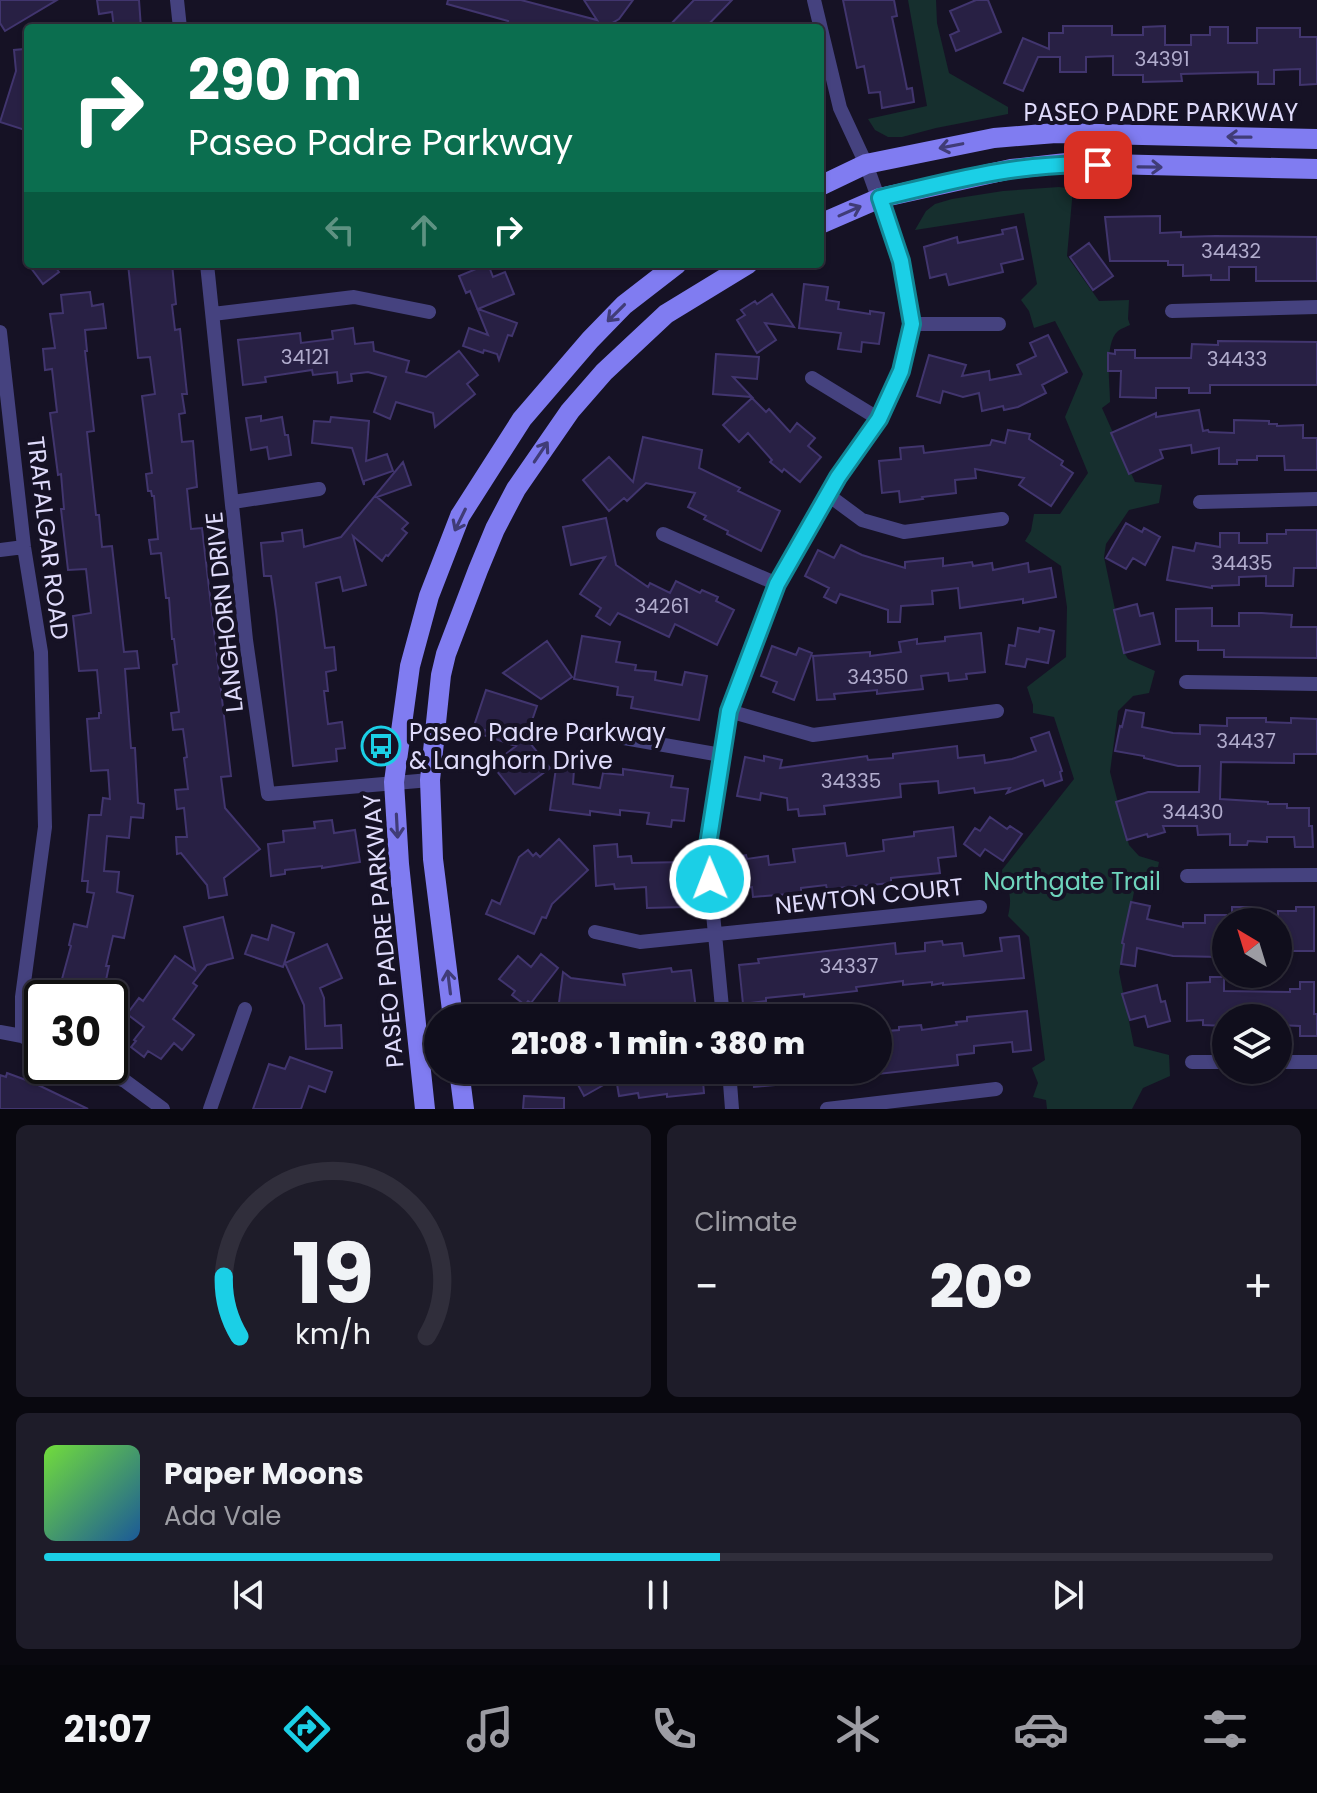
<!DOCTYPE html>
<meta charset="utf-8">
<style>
:root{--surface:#100e1c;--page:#1e1c29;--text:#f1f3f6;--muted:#9c9ca3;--line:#302e3b;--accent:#1bcfe6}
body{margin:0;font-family:Poppins,sans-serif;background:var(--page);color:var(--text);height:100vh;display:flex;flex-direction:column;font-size:30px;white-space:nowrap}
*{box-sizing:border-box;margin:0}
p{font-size:26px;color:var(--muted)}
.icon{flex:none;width:44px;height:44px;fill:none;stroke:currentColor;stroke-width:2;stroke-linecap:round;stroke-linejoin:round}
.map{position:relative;height:1109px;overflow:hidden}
.sheet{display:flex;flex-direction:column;gap:16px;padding:16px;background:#09080f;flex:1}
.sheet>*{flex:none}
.hud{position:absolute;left:24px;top:24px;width:800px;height:244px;border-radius:8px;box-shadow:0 2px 6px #0004,0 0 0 2px var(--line);background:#0b6e4f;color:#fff;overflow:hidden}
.needle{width:52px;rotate:322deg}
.fabs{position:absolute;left:1212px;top:908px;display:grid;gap:16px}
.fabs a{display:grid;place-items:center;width:80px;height:80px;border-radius:50%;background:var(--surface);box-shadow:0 2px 6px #0004,0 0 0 2px var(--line);font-size:40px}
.speed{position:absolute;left:24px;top:980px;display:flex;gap:16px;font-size:40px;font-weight:700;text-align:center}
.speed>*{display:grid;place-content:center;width:104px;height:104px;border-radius:50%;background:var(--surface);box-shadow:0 2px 6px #0004,0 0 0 2px var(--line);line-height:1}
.speed .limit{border:4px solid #111;border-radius:12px;background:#fff;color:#111}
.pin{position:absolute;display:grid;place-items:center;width:68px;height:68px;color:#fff;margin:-34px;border-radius:16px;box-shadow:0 4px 12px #0006}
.me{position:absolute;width:88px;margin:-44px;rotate:359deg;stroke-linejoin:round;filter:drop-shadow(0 0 6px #0008)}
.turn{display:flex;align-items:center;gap:28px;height:168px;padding:0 32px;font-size:36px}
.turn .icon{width:104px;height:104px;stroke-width:2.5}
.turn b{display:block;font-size:56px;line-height:68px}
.lanes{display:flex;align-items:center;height:76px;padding:0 32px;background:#0003;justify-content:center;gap:40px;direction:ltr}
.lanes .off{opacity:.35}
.big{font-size:60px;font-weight:800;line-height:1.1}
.sheet .tile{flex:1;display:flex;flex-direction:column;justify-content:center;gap:12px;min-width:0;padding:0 28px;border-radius:12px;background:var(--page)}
.sheet .dial{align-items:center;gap:0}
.dial svg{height:208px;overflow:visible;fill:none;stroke:var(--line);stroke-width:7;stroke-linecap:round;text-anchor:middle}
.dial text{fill:var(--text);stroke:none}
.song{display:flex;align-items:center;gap:24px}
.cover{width:96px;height:96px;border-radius:12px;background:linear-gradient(135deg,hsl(100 70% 55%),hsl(210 70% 35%))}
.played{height:8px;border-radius:4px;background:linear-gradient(90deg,var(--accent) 55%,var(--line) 55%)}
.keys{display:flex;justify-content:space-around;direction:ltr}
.heat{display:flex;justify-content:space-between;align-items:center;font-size:44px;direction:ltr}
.sheet .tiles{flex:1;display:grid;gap:16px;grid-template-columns:1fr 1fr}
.tile:last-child{grid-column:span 2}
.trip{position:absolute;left:424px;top:1004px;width:468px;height:80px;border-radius:40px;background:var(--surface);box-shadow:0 2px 6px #0004,0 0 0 2px var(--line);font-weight:800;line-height:80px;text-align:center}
.tabs{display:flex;height:128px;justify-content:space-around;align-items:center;background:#06060b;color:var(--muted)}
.tabs .icon{width:56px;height:56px}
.tabs .active{color:var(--accent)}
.tabs b{font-size:36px;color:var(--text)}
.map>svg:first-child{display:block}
.green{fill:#162f2e}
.building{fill:#282044;stroke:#41356e;stroke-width:2}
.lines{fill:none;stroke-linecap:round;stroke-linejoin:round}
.street{stroke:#45427f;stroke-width:14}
.secondary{stroke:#807cf1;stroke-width:20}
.oneway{stroke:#403c77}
.route-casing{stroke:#128796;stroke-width:20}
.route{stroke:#1bcfe6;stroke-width:14}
.labels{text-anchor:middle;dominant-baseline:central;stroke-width:8;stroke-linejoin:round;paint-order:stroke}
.number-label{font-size:20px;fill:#b1accd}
.street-label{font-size:24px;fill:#dfdbfb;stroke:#161225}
.poi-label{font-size:24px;fill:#dfdbfb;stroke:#161225;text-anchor:start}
.park-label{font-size:24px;fill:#6ed4bc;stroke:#161225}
</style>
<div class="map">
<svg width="1317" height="1109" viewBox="0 0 1317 1109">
<rect width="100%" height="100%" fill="#161225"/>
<path class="green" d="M908,0H936L937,23L949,73L1008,107V114L936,128L902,137H888L875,130L868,119L927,106Z
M1059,187L1073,189L1067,256L1099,301L1129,300L1128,319L1130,325C1126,327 1122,328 1118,331C1104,343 1110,384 1110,402L1102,408L1135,482L1162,485L1159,503L1129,510L1106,544L1104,557L1124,652L1128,659L1155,671L1149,693L1133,696L1118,711L1110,772L1129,845L1139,856L1159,862L1155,882L1136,881L1119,972L1134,1046L1169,1055L1170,1076L1143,1088L1132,1109H1047L1046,1100L1033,1097L1038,1083L1032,1068L1045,1060L1029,937L1008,916C1012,900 1011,886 998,875L1074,779L1054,717L1033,713V705L1027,687L1066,657L1067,607L1061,566L1025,541L1031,531L1034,514H1060L1088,473L1065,417L1083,374L1055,321L1034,328L1029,311L1021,300L1037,284L1024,213L915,230L926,211L935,204L952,199L1003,191Z"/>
<path class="building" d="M0,0H57L5,31L0,23Z
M97,0H139L141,28H114L112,12L99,14Z
M448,0H521L597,20L584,0H633L619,19L609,25L608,28H518L507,25L508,21L447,4Z
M694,0H732L705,28H667Z
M843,0H894L897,16L892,17L903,69L907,89L912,88L914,102L882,108L880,92L869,93L864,66L857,68Z
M976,0H988L1001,32L956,51L950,35L959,31L950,11Z
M1063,26H1112V35H1143V27L1165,26V45H1191V35H1210V27H1228V43H1257V28H1300V37H1317V84L1300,85V69L1274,70V84H1258V72L1181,74L1182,81L1143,82V75H1113V56L1086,57V72H1060V57H1038L1023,91L1004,83L1023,38L1049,49V33H1063Z
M26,43H28V131L0,122L16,71L14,50L24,49Z
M1160,216V233L1181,232V237L1215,236L1317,237V281H1256V267H1229V280H1211V275L1183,276V265H1168V261H1110L1105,217Z
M1016,227L1023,259L1001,264L1003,272L949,285L946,274L930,278L924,247L957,237L958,243L1003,234L1002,230Z
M1089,243L1113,276L1093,290L1070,257Z
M28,264H53L59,272L43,284Z
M128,264H172L176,304L172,305L175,330L180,329L187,394H182L185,413L179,414L182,442L193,441L197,487L187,489L191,529L202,528L231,776L221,777L225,808L260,849L224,878L227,895L209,898L207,885L181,853L177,854L176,837H187L184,808L177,809L175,790L188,789L184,758L187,757L183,729L173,730L171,713L179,712L173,665L177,664L174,639H172L169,598H166L161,553L151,554L149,540L158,539L154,496H152L151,491H148L146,474L152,473L142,396L155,394L150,357L138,358Z
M488,264L493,277L505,272L514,294L478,309L517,323L512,336L508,335L499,360L497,354L484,350L483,353L463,346L469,328L488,335L470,291L466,293L459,276Z
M804,284L828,287L826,300L839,302L838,309L870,314V311L884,313L879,344L862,342L861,352L838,349L841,333L799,328Z
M90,292L92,306L103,304L106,328L85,330L87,351H85L94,431L87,432L96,515H99L102,547L112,546L124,652L137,651L139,668L125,669L131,748H135L138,803L144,804L143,818L131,817L129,838L107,836L104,871L119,872L117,892L133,896L124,938L113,936L106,966H109L106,980L119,983L115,998H77L78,995L59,990L71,946L69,945L74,924L87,927L94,893L87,892L88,881H82L89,815H101L103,798L110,799L108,770L91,771L87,719L99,718V713H101L97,670L79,671L73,616L91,613L86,569L68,570L61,509H64L61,474L58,475L50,413L57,412L52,369L45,370L43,349L55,348L50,314L63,313L61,295Z
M772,294L794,327L765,323L776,340L757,353L737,320L745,315L741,310L755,301L757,304Z
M353,328L355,344L373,342L374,351L409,361L406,372L426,377L459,351L478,375L467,384L475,394L435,427L433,413L396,402L390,419L374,412L386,377L368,372L351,374L352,381L338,383L337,372L313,375L312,370L265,377L266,382L243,385L238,340L300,333L301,343L333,339L332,331Z
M1048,335L1067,372L1042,385L1046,393L1018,407L1004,410L1003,406L982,411L979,393L963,397L943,391L940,403L917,396L929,355L966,365L962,376L989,371L990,380L1021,374L1017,365L1036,356L1030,343Z
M1218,341L1317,342V385H1210V393H1189V388H1156V398L1120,397L1121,371H1108V353L1115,354V350H1135V358H1191L1192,344L1218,345Z
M716,354L759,357L757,379L733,377L752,397L713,394Z
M752,398L766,412L769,409L790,432L797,423L815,438L808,446L821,457L800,482L784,469L782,472L770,462L772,460L748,433L739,442L723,425Z
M1199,410L1203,431L1208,430L1209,432L1234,433V420L1269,421V424H1277V426L1303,425V438H1317V470H1285L1284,456H1257V460H1237V464H1219V448L1192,453L1191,445L1160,450L1163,458L1129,474L1111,433L1156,413V417Z
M261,416V421L282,417L285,435H288L291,455L269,459L267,447L251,450L246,418Z
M331,417L369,421L366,461L387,454L393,471L364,481V485L352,448L312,443L314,421L330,422Z
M1008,430L1030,434L1029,439L1063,461L1061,465L1073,473L1051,506L1019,485L1024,478L975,469L976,478L955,480L956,493L922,497L923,499L900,502L899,491L882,493L879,461L901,459L900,448L923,446L924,453L990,445L992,440L1005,443Z
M643,437L702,450L699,468L740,488L738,491L780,511L761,551L727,534L728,531L704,519L706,516L688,507L695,493L646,483L627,501L624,498L609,511L583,480L609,457L633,482Z
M403,462L411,485L377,497L408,523L402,529L407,533L388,556L386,555L382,561L353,536L366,585L343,591L340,577L316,583L325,648L334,647L336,670L326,672L328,691H324L328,724L342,722L345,748L336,749L337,761L293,766L276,611L271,576H264L261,543L283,541L282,533L302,530L304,547L341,537Z
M606,518L616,565L648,587L650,583L670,593L676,581L700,593L702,590L718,597L716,601L734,610L717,645L675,624L669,637L618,613L610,625L596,616L601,608L580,594L605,557L571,565L563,527Z
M1126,523L1142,532L1144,528L1160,537L1145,565L1133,558L1126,569L1106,558Z
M1286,530H1317V568H1294L1293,586H1266V576L1239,577V585L1212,586V588L1167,580L1173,547L1194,551L1196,543L1220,547V533H1239V543H1267V534H1286Z
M841,545L862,555L905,568V562L943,558V566L972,562L973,566L992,563L993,570L1028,563L1029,572L1051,568L1056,597L1023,603V599L960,608L958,588L932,591L933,604L901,606L900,622H888V610L840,594L836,603L824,597L829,588L805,576L818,550L834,558Z
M1137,604L1140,616L1153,613L1160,644L1124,653L1114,610Z
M1212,608V626H1239V613H1262L1292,615L1291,627H1317V658L1224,657V650H1198V641H1176V609Z
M1018,628L1039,632L1040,628L1054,631L1048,663L1027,659L1025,667L1006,664L1009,645L1015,646Z
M981,633L985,672L966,674L967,679L949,681L948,673L921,676L923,689L877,694V690L834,694L835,699L817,700L813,656L870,652V656L901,652L899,642L917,639V644L945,641V637Z
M582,636L620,642L616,662L636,665L635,670L656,672L655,680L682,685L685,672L707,676L699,720L631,708L633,697L617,695L618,687L574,679Z
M547,641L572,677L541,699L503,673Z
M772,646L796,655L799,648L812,653L794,700L773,692L777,682L761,676Z
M486,690L537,706L526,738L550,768L515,794L492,765L516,746L483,735L485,730L474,726Z
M1126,710L1144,713L1142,727L1173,733L1200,734V725L1227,726V718H1266V722L1291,723V718L1317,719V754H1294V763L1221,762L1220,799L1268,802V804H1287V808H1309V826H1312L1313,847H1295L1294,837H1267V842L1248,841L1247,845H1230V834L1198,835L1197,826H1163L1165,832L1148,837L1147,834L1127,840L1116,802L1148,792H1199L1200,766H1178L1144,758V756L1115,751L1120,726L1122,727Z
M1049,732L1062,771L1060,772L1062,780L1045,786L1043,780L1007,793L1010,788L975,793L974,788L939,793L938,781L900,784L901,797L824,806L825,814L799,816L798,809L788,810L787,798L761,793L760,800L737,796L745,757L764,761V756L782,760L780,768L867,756L868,760L893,758V754L957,746L958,758L984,755L985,763L1012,759L1036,751L1031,738Z
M556,768L574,770L573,784L600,788L603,773L623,775V769L673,776L671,787L688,789L684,821L672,820L671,827L647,824L649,813L620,810V815L590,811V815L550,810Z
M990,817L1007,829L1010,826L1022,834L1003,861L985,849L980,856L964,844L975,828L980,831Z
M332,820L334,833L355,830L360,862L322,868V866L285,870V874L271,876L268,844L284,842L283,831L315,828L314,822Z
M953,827L956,856L938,858L940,873L891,878V883L827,889L826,885L801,888V893L753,897L752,887L736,889L732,857L746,855L747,859L768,856L769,865L795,862L793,849L845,843L847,856L884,851L883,840L914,836V832Z
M559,839L588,870L552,904L546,918L542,917L534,934L486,914L492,900L500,904L519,857L528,850L533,856L536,853L540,857Z
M617,844L618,857L631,856L632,863L684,862L685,907L647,908L646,887L615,889L614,884L596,886L594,846Z
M1131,902L1150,906L1147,919L1183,927V923H1205V915H1226L1225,935H1220V957L1173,956L1137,948L1135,966L1121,964L1124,944L1122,943Z
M1232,907H1251V922H1232Z
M1296,907H1314V951H1278V911H1296Z
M223,917L233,958L207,965L193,983L197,986L173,1019L194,1035L182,1050L174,1043L161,1059L148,1051L144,1057L131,1047L136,1041L134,1040L144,1027L127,1014L139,998L143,1001L175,956L195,970L184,927Z
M272,925L294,933L283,967L245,954L252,935L268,940Z
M1019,936L1024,978L943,985V983L932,985V982L903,985V981L856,987L857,991L804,997V994L766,998V1001L743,1004L739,965L759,963L758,959L895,943L896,954L925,951V943L942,941L943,945L962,943L964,956L1002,951L1000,938Z
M327,944L342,978L320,988L324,998L325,1026L341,1025L342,1048L306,1049L304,1005L285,963Z
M541,954L558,968L531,1003L528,1001L525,1005L512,995L515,991L499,979L518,956L531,967Z
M671,968L672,972L691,970L696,1009L659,1014L658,1009L625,1013L626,1016L611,1018H557L563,972L571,978L625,985L623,974Z
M1210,977H1224V991L1290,992V989H1300V982H1314V1014H1317V1036H1300V1026L1278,1025V1018H1226V1026L1203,1025V1020L1187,1021V983L1210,982Z
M1157,985L1161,1002L1165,1001L1170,1021L1148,1027L1145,1016L1130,1020L1122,994Z
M1027,1011L1031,1050L1013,1052L1012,1042L974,1046V1053L957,1055L958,1065L878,1074V1052L886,1051V1042L888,1041L887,1031L899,1030V1027L921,1025L922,1030L957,1025L956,1022L967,1021V1017Z
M290,1057L332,1072L325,1092L309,1086L301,1109H253L269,1064L285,1069Z
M570,1070H702L704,1093L667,1097V1094L639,1098L638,1093L619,1096L616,1078L584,1096Z
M752,1070H828L829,1080L754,1087Z
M7,1073L34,1083L88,1109H0V1075L6,1077Z
M524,1096L564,1098V1109H523Z"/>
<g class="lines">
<path class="street" d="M177,0L180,28
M207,264L246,640L268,794L430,780
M1172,311L1317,307
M213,314L354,297L429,312
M912,324H999
M0,332L24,547L41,652L45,827L22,997V1036
M812,378L879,419
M827,494L862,520L904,532L1002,519
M233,502L319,489
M1200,502L1317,499
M663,534L777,584
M0,550L24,547
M1186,682L1317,684
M729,711L813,735L997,711
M590,732L721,755
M1187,876L1317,875
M595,932L640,942L980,907
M723,1018L707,851L729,711L777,584L838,477L879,419L901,371L912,324L901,261L866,164L840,108L814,0
M0,1032L22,1036L42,1045
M1192,1062H1226
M1278,1062H1317
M91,1066L125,1081L163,1109
M729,1070L732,1109
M210,1109L245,1009
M827,1109L996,1089"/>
<path class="secondary" d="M820,186L866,164L994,138L1056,133L1317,139
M820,224L880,198L1011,169L1066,163L1317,169
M453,1018L433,859L430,780L441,675L446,654L478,570L495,529L516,489L570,411L604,372L666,314L748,264
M459,1070L464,1109
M425,1109L399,864L394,782L410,666L429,596L460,516L522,419L590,340L624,305L677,264"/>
</g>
<defs><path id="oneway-shaft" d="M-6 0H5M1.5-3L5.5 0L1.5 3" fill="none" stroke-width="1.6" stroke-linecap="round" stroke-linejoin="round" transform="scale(2)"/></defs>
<g class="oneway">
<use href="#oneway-shaft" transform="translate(1239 137) rotate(-179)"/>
<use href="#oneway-shaft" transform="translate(951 146) rotate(169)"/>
<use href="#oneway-shaft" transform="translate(1150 167) rotate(1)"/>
<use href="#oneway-shaft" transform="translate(850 211) rotate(-24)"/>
<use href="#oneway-shaft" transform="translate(616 313) rotate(135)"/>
<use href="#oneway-shaft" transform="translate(541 452) rotate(-56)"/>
<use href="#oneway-shaft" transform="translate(460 520) rotate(116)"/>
<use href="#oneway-shaft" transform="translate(397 826) rotate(87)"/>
<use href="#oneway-shaft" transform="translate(449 982) rotate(-97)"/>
</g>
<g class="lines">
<g class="route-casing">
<path id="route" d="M710,879L707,851L729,711L777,584L838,477L879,419L901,371L912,324L901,261L880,198C951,181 1024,161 1098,165"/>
</g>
<use href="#route" class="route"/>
</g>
<defs>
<g id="bus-ring" transform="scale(2)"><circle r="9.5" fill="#161225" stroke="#1bcfe6" stroke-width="1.5"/><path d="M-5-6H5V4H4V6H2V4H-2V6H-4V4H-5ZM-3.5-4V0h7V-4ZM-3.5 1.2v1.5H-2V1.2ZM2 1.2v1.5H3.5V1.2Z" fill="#1bcfe6"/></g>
</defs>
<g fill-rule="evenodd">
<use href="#bus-ring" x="381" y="746"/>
</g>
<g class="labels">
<g class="number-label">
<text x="1162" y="59">34391</text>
<text x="1231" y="251">34432</text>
<text x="305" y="357">34121</text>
<text x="1237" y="359">34433</text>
<text x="1242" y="563">34435</text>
<text x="662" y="606">34261</text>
<text x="878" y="677">34350</text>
<text x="1246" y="741">34437</text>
<text x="851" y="781">34335</text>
<text x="1193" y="812">34430</text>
<text x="849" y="966">34337</text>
</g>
<g class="street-label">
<text x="1161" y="112">PASEO PADRE PARKWAY</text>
<text transform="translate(48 538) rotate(83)">TRAFALGAR ROAD</text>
<text transform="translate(224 612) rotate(-96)">LANGHORN DRIVE</text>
<text transform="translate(869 896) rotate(-6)">NEWTON COURT</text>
<text transform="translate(383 931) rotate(-95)">PASEO PADRE PARKWAY</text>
</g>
<g class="poi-label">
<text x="409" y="732">Paseo Padre Parkway<tspan x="409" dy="28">&amp; Langhorn Drive</tspan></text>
</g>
<g class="park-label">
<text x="1072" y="881">Northgate Trail</text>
</g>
</g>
</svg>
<div class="fabs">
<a><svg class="needle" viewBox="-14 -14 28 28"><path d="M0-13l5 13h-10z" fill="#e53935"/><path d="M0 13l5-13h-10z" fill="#9c9ca3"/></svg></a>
<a><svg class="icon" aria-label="layers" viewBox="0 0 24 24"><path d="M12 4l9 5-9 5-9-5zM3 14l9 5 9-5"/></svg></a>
</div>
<div class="speed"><div class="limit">30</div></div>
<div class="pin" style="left:1098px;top:165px;background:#d93025"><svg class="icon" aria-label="arrive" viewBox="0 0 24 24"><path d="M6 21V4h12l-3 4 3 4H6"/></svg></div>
<svg class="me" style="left:710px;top:879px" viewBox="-20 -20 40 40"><circle r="17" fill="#1bcfe6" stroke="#fff" stroke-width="3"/><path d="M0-11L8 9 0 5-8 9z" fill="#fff"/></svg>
<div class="trip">21:08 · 1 min · 380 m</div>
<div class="hud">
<div class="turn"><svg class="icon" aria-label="right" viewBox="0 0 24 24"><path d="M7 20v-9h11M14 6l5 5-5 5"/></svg><div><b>290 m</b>Paseo Padre Parkway</div></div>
<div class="lanes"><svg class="icon off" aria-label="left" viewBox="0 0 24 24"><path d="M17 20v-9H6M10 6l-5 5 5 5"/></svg><svg class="icon off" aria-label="ahead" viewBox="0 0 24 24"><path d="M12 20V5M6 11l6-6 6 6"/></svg><svg class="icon" aria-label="right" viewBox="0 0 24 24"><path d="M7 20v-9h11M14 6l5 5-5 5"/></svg></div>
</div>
</div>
<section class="sheet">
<div class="tiles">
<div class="tile dial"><svg viewBox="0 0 100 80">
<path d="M14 69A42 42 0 1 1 86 69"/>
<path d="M14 69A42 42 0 0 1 8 46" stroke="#1bcfe6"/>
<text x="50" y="56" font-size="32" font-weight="700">19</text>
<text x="50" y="72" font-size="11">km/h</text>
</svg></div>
<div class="tile"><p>Climate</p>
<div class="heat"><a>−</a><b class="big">20°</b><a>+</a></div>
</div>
<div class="tile">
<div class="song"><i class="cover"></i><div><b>Paper Moons</b><p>Ada Vale</p></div></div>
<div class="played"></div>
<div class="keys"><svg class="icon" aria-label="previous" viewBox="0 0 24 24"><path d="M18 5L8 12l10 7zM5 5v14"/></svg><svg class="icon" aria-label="pause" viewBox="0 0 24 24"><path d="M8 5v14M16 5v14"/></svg><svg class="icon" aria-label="next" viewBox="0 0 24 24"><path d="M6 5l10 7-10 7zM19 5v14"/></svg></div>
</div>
</div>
</section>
<nav class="tabs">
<b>21:07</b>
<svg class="icon active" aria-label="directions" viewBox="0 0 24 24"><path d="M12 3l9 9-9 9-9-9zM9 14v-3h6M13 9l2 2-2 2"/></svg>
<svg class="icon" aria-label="music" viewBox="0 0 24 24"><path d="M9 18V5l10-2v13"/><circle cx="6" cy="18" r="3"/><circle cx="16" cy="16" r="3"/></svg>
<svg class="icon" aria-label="phone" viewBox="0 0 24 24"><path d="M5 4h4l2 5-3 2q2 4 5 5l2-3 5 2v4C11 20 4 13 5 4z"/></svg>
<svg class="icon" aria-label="climate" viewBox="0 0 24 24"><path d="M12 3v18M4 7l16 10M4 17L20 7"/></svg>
<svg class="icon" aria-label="car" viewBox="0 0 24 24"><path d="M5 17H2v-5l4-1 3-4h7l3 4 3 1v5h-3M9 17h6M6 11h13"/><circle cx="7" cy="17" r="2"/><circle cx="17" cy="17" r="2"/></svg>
<svg class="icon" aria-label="filters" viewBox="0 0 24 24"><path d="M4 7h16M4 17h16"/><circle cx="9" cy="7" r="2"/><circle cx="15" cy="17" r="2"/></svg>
</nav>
